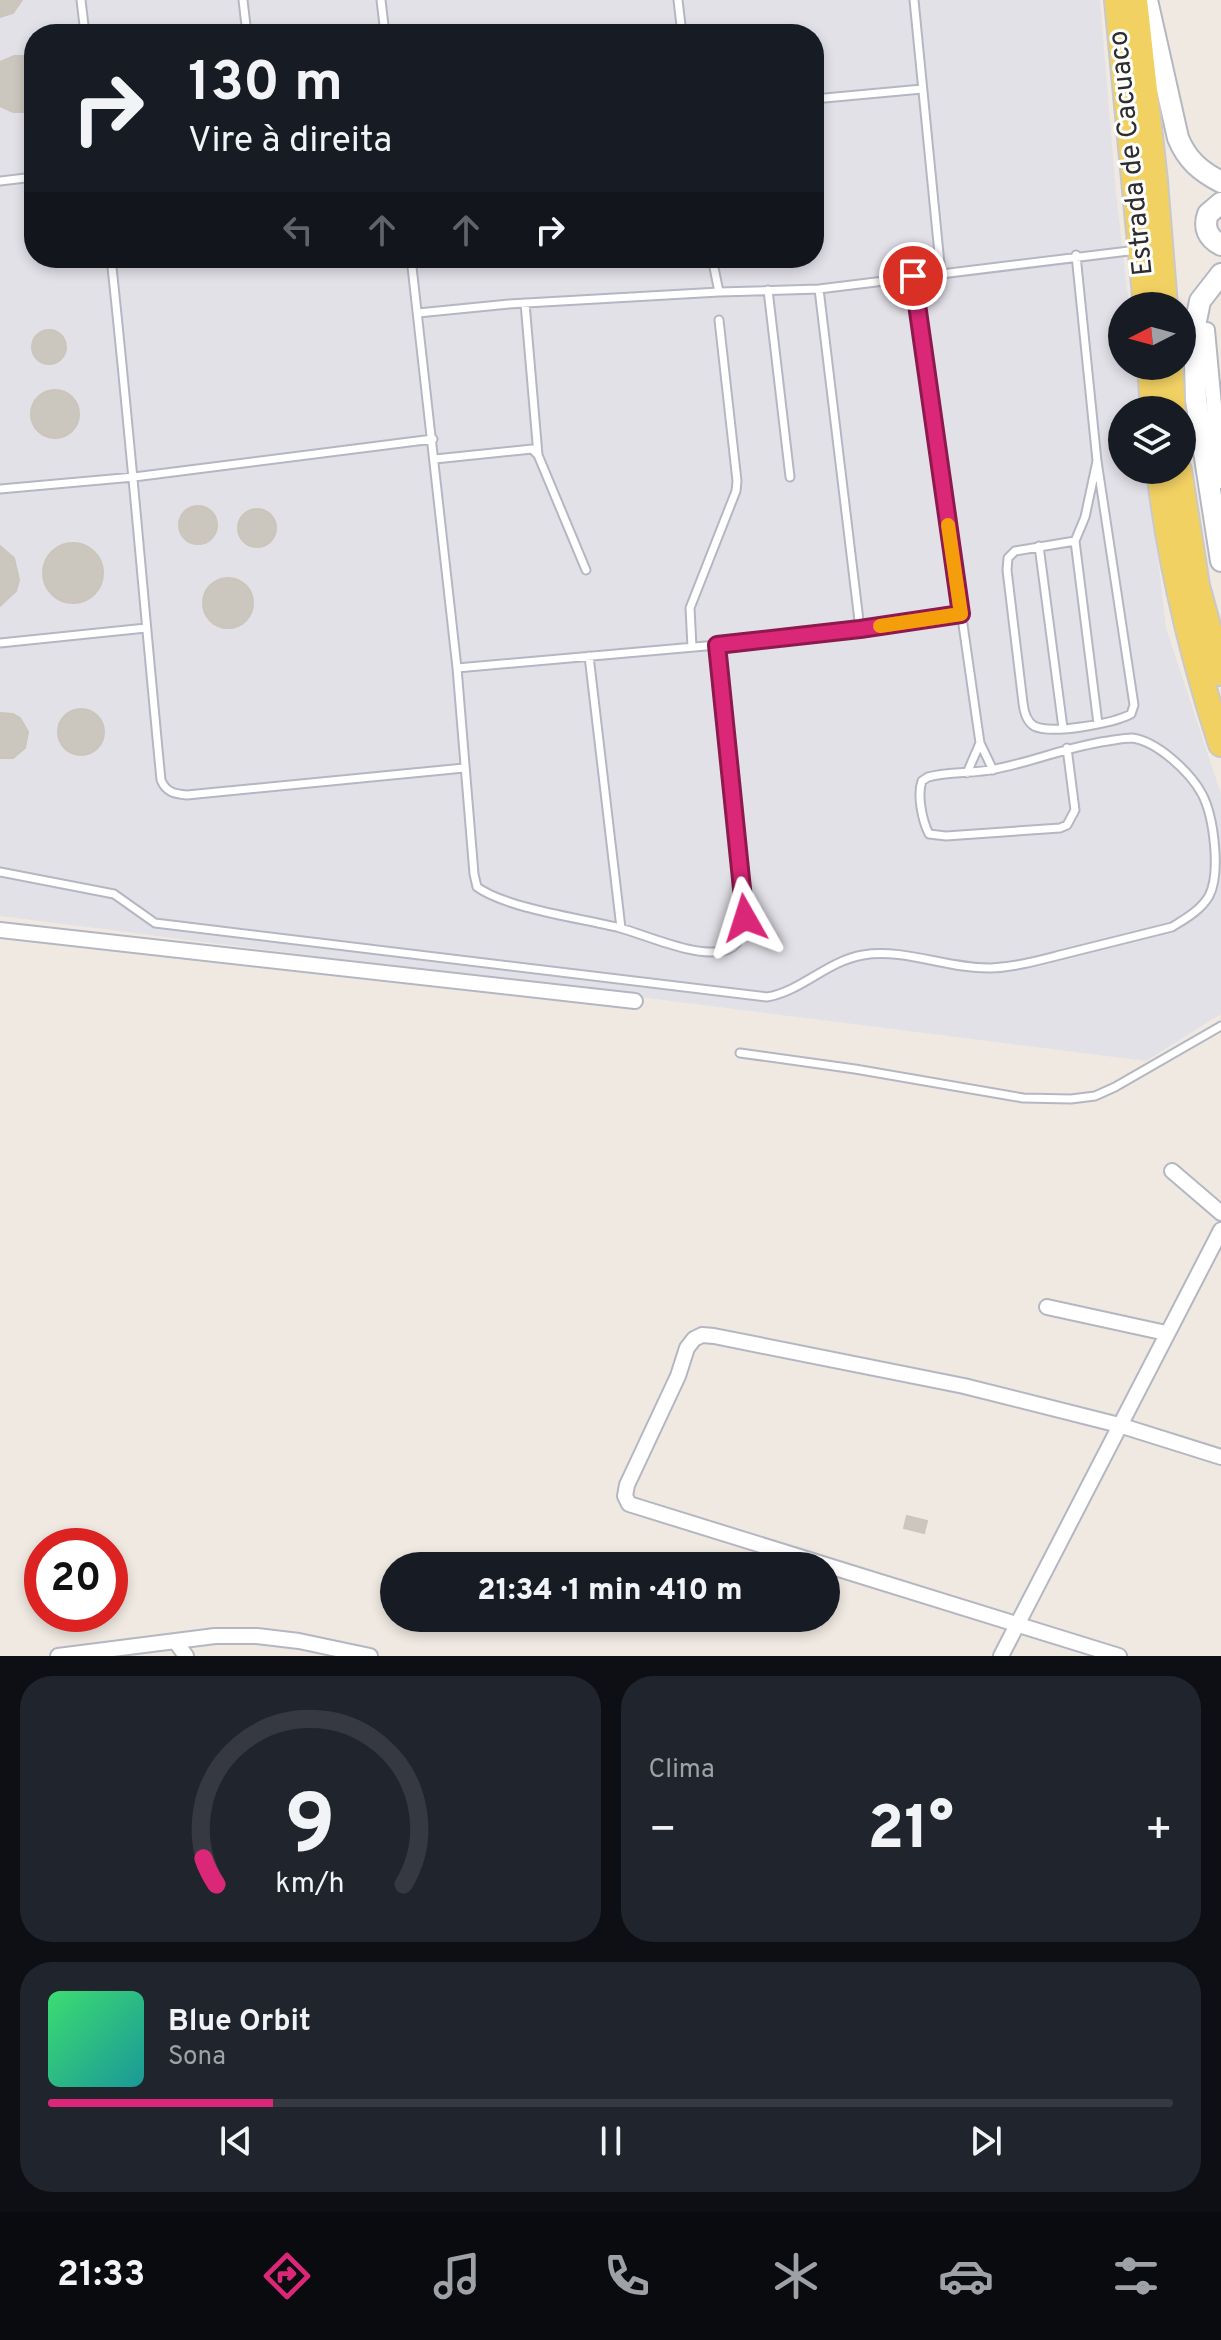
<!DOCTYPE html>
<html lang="pt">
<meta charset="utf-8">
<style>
:root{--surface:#171b24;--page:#20242c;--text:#f1f3f6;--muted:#9ea1a6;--line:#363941;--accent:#db2777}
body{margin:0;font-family:Overpass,sans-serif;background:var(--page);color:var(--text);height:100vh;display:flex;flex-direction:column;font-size:30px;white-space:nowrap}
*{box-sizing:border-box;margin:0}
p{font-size:26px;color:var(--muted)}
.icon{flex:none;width:44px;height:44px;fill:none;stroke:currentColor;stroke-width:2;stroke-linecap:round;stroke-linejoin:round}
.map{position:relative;height:1656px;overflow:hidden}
.sheet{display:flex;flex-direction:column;gap:20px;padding:20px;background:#0d0f14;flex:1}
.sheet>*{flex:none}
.guide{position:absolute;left:24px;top:24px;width:800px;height:244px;border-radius:32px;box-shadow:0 4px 12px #0003;background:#171b24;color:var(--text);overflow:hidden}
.needle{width:52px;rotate:264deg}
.buttons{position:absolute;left:1108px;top:292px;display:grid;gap:16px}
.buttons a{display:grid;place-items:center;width:88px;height:88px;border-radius:50%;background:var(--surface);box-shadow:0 4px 12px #0003;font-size:40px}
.speed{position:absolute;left:24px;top:1528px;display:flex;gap:16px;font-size:40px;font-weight:700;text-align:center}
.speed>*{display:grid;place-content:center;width:104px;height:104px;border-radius:50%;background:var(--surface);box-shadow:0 4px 12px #0003;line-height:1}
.speed .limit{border:12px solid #d22;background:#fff;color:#111}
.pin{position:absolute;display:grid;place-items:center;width:68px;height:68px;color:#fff;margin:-34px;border:4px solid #fff;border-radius:50%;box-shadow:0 2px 8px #0007}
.me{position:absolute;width:88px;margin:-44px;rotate:354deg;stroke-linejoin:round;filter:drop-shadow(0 0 6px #0008)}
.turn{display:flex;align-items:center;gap:28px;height:168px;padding:0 32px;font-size:36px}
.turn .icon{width:104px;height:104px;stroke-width:2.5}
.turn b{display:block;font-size:56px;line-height:68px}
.lanes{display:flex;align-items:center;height:76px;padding:0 32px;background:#0003;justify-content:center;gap:40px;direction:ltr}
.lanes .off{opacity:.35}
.big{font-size:60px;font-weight:800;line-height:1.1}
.sheet .card{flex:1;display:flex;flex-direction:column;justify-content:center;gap:12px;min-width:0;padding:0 28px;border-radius:32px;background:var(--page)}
.sheet .dial{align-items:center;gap:0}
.dial svg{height:208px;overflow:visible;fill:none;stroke:var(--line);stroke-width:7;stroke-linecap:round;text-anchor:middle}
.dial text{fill:var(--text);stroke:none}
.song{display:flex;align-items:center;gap:24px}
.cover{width:96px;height:96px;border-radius:12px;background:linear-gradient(135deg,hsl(140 70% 55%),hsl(180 70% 35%))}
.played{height:8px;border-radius:4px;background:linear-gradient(90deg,var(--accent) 20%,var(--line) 20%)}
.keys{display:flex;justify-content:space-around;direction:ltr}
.heat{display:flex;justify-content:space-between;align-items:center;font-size:44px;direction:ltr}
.sheet .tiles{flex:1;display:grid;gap:20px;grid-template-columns:1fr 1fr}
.card:last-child{grid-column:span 2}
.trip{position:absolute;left:380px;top:1552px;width:460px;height:80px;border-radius:40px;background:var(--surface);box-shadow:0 4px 12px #0003;font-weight:800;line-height:80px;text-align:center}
.tabs{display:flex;height:128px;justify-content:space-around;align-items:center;background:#090b0e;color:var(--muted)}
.tabs .icon{width:56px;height:56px}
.tabs .active{color:var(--accent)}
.tabs b{font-size:36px;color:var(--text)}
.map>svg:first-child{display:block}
.industrial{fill:#e3e1e8;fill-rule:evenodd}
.building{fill:#cbc7bf;stroke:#cbc5ba;stroke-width:2}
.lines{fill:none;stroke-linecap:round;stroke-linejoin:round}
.lane-casing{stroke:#b4b7c1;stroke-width:11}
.street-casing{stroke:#b4b7c1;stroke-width:18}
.secondary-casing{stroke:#b4b7c1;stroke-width:24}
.primary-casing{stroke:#c9c9c9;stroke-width:28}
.lane{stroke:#fff;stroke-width:7}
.street{stroke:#fff;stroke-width:14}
.secondary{stroke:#fff;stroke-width:20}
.primary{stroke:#f2d163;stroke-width:24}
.route-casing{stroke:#8e194d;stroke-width:20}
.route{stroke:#db2777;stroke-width:14}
.slow{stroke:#f59e0b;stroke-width:14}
.labels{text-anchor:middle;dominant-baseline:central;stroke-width:6;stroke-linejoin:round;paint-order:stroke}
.street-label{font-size:28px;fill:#2e2e2e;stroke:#fff}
</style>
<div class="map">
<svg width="1221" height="1656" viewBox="0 0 1221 1656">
<rect width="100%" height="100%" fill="#efe9e1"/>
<path class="industrial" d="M0,0H1100L1116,193L1129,306H1122V366H1136L1141,410H1122V470H1148L1166,628L1221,794V1014L1146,1061L0,916ZM34,34H814V258H34Z"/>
<path class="building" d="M0,0H22L13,13L0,17Z
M14,56H23L34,62V106L23,112H13L0,106V62Z
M32 347a17 17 0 1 1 34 0a17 17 0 1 1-34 0Z
M31 414a24 24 0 1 1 48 0a24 24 0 1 1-48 0Z
M179 525a19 19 0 1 1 38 0a19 19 0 1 1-38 0Z
M238 528a19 19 0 1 1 38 0a19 19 0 1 1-38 0Z
M43 573a30 30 0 1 1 60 0a30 30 0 1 1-60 0Z
M0,546L14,558L19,580L16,591L0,606Z
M203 603a25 25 0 1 1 50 0a25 25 0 1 1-50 0Z
M58 732a23 23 0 1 1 46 0a23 23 0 1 1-46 0Z
M0,713L13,714L20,718L28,732L25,748L13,758H0Z
M907,1516L927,1521L924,1533L904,1528Z"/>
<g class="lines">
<g class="lane-casing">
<path id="lane" d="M81,0L85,34
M243,0L247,34
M381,0L385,34
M678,0L682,34
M914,0L941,274
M814,99L922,89
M0,181L34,177
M1076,255L1097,461L1134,705L1131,714C1114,723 1052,735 1034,726C1026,721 1024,712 1023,703L1007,570L1008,558L1015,551L1075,541L1085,517L1097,461
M111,258C130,432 144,606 161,780C166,792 174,794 187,795L464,768
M411,258L457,668L474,874L477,887C508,909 581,918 620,928C649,936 694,957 723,951C740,948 743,932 745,918L717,645
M712,258L719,292
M913,276L980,743L993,770
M819,289L860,629
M768,290L790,477
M525,303L538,455
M418,313L509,304L719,292L819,289L1137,250
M435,459L532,449L538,455L586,570
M0,489L134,477L433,439
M1075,541L1098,724
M1039,546L1063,728
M0,643L146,628
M692,647L690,608L736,491L737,481L719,320
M589,656L621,928
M457,668L717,645L860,629L961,614
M967,773L980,743
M0,872L114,894L155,923L767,997C802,991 827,961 863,955C905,948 948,969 991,968C1016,967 1040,960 1064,954C1100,945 1136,936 1172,927C1185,919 1201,910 1209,896C1221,873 1214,817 1202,794C1190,772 1157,741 1132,738C1124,738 1115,740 1108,741C1069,746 1033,762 995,769C973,774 950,771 928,777L922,781C917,795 922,820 929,834L946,836L1060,828L1067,825L1075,810L1067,748
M740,1053L855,1069L1023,1098L1071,1099L1095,1096L1115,1087L1221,1026"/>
</g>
<g class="street-casing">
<path id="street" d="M1207,330L1221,481
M0,930L635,1001
M1172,1171L1221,1213
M1047,1307L1166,1333
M175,1641L186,1656
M58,1656L215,1636H257L299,1641L370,1656
M1001,1656L1221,1230
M1119,1656L629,1504L625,1496L627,1485L678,1376L687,1348L694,1339L702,1335L714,1336L964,1386L1119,1425L1221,1457"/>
</g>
<g class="secondary-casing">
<path id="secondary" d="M1147,0L1178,138C1187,160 1200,171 1221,182
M1221,203L1208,214C1203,228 1208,238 1221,245
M1221,274L1200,301L1194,331L1196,400L1221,561"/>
</g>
<g class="primary-casing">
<path id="primary" d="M1117,0L1146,306
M1135,0L1155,181L1165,306
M1150,366L1153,410
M1170,366L1173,410
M1159,470C1170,564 1192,655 1221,744
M1179,470L1197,586L1221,673"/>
</g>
<use href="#lane" class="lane"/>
<use href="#street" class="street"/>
<use href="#secondary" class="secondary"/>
<use href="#primary" class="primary"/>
</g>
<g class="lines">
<g class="route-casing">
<path id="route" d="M745,918L717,645L860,629L961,614L913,276"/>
</g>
<use href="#route" class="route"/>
<path class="slow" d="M880,626L961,614L948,525"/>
</g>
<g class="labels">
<g class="street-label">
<text transform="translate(1132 153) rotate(-96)">Estrada de Cacuaco</text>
</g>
</g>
</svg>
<div class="buttons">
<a><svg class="needle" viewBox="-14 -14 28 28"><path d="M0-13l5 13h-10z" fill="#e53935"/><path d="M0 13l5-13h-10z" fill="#9ea1a6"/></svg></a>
<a><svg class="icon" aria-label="layers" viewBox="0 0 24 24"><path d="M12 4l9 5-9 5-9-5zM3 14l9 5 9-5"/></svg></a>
</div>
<div class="speed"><div class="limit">20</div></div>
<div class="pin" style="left:913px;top:276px;background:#d93025"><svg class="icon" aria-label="arrive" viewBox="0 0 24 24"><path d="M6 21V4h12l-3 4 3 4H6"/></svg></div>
<svg class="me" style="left:745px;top:918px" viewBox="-20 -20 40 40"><path d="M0-17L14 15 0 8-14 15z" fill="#db2777" stroke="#fff" stroke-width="4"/></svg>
<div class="trip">21:34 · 1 min · 410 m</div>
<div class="guide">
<div class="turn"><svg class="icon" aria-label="right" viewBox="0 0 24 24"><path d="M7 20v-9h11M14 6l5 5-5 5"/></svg><div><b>130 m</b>Vire à direita</div></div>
<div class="lanes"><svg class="icon off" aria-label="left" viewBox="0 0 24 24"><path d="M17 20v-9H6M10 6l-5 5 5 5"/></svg><svg class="icon off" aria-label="ahead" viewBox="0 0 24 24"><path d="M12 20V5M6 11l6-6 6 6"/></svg><svg class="icon off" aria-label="ahead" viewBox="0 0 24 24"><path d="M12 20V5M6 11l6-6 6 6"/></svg><svg class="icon" aria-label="right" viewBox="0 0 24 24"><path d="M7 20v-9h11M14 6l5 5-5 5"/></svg></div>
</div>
</div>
<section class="sheet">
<div class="tiles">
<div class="card dial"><svg viewBox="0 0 100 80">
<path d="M14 69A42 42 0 1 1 86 69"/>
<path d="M14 69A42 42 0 0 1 9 59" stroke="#db2777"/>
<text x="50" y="56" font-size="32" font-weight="700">9</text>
<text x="50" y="72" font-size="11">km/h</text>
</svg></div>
<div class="card"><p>Clima</p>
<div class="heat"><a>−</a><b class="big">21°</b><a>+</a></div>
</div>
<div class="card">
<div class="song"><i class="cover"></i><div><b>Blue Orbit</b><p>Sona</p></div></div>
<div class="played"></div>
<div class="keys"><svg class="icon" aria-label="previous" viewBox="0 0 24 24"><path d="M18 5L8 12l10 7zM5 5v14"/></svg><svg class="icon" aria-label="pause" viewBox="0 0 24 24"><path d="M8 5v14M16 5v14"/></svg><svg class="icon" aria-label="next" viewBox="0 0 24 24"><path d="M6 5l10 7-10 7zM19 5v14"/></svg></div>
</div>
</div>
</section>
<nav class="tabs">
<b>21:33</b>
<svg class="icon active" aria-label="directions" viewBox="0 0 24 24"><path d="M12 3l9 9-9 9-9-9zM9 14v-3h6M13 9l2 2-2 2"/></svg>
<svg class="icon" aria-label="music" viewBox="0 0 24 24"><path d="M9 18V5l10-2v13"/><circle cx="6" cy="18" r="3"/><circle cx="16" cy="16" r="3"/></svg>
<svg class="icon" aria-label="phone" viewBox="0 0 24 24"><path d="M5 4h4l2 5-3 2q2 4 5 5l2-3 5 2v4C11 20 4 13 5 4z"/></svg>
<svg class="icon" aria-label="climate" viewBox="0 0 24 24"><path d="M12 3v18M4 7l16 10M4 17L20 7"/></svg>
<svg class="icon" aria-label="car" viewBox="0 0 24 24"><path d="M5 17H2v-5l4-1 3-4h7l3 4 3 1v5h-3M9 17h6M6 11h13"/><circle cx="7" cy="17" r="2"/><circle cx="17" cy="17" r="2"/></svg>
<svg class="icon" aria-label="filters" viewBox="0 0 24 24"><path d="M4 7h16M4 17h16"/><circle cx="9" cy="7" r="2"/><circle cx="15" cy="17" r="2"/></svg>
</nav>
